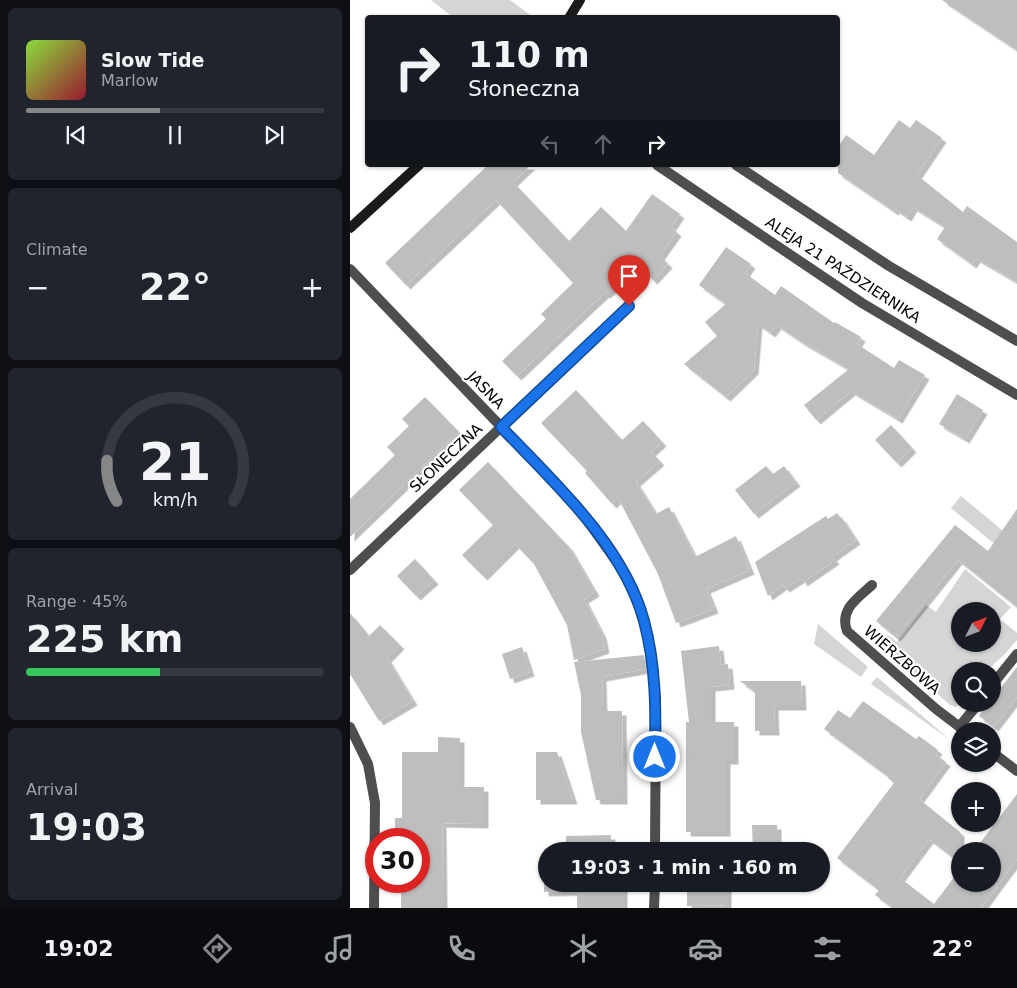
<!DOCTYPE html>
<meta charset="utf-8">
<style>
:root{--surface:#171b24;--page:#20242c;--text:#f1f3f6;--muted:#9ea1a6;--line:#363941;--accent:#858687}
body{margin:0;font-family:"DejaVu Sans",sans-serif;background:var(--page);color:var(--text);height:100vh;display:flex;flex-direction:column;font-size:19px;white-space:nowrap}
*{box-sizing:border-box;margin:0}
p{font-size:16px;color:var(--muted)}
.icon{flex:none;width:28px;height:28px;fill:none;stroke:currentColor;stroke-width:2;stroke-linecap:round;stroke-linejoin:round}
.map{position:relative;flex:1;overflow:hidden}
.panel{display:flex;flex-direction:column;gap:8px;padding:8px;background:#0d0f14;width:350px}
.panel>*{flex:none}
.top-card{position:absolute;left:15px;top:15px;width:475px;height:152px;border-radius:5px;box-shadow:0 1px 4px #0004;background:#171b24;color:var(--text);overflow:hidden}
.needle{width:32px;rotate:48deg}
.buttons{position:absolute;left:601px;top:602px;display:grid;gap:10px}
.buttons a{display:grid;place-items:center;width:50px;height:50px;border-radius:50%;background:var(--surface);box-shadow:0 1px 4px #0004;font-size:25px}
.speed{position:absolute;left:15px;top:828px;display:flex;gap:10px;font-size:25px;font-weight:700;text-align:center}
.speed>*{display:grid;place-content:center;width:65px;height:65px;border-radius:50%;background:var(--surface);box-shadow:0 1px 4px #0004;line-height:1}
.speed .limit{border:8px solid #d22;background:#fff;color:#111}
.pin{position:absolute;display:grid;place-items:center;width:42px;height:42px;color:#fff;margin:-51px -21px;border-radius:50% 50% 50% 0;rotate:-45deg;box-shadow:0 0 5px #0007}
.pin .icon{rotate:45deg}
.me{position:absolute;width:55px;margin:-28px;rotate:0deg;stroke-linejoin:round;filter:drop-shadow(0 0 4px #0008)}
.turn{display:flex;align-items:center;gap:18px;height:105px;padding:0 20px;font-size:22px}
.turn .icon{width:65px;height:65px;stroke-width:2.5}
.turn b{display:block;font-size:35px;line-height:42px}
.lanes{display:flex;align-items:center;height:48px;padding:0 20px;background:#0003;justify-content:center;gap:25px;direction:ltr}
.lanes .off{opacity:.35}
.big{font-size:38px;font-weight:700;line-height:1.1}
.panel .tile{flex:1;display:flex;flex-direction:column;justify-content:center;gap:8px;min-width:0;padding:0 18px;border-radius:8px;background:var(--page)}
.panel .dial{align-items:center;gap:0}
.dial svg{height:130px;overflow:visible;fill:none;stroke:var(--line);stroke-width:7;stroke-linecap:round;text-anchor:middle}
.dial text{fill:var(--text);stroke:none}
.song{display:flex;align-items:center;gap:15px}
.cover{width:60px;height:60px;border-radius:8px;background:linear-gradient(135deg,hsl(90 70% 55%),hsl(350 70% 35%))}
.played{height:5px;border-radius:2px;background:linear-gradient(90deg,var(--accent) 45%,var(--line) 45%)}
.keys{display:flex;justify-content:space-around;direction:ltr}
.heat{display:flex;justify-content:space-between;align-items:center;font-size:28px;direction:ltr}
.charge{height:8px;border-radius:4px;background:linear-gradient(90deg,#34c759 45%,var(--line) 0)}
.trip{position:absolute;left:188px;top:842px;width:292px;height:50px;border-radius:25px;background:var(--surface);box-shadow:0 1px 4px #0004;font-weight:700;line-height:50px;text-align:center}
.tabs{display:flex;height:80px;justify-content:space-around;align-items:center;background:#090b0e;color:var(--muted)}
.tabs .icon{width:35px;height:35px}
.tabs .selected{color:var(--accent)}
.tabs b{font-size:22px;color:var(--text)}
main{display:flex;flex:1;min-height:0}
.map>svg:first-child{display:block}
.green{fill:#d5d5d5;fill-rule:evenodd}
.building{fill:#bebebe;filter:url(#shadow)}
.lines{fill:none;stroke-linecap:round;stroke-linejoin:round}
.lane{stroke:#4e4e4e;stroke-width:10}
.street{stroke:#4e4e4e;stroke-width:10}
.secondary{stroke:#1b1b1b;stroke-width:10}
.route-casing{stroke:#114b97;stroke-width:12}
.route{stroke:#1a73e8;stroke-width:9}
.labels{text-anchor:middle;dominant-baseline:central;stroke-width:4.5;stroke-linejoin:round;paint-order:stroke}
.street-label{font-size:15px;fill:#000;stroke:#fff}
</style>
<main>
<section class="panel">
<div class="tile">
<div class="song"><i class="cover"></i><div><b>Slow Tide</b><p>Marlow</p></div></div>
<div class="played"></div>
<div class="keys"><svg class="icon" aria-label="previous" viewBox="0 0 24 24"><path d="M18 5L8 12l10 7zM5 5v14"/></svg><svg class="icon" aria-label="pause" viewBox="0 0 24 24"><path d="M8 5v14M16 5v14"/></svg><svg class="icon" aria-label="next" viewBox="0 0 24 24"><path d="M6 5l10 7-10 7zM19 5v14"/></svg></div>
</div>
<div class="tile"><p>Climate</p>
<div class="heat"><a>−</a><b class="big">22°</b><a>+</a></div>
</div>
<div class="tile dial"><svg viewBox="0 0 100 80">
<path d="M14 69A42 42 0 1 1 86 69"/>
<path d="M14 69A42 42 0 0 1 8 44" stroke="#858687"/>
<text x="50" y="56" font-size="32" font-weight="700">21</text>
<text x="50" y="72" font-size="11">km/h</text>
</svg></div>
<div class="tile"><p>Range · 45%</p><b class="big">225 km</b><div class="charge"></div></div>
<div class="tile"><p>Arrival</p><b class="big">19:03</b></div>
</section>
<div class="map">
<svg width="667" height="908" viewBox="0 0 667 908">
<defs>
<filter id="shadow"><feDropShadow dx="4.5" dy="4.5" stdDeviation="0" flood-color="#0004"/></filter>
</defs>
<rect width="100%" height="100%" fill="#fff"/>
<path class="green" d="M81,0H160L183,17H103Z
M611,496L652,530L659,556L601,508Z
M615,569L661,607L650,619L667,633V640L654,655L636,671H610V704L605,707L600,705L530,644L538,635L547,642L576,605L586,612ZM610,611H642V644H610Z
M468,624L518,667L511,677L464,644Z
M527,677L599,739L521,684Z"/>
<path class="building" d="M592,0H667V50Z
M549,120L560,128L566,120L592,138L567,175L613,212L617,206L667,242V282L626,258L622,264L587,239L595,227L563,207L557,217L545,209L544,211L488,173V147L496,135L524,155Z
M138,165H181L163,182L219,241L251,207L276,231L302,194L330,214L321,227L327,232L310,256L318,264L303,280L288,265L256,294L255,293L243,304L167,376L152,361L196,319L191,314L223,283L146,200L56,285L35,263Z
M376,247L401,264L395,273L425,295L431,286L484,323L485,322L511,337L507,344L544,368L549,360L575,375L548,419L501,391L466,420L454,405L499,369L452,342L427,325L421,333L408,324L404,370L376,397L334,364L367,336L355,322L376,304L349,285Z
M226,390L272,440L293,421L312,442L301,452L310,461L286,482L306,514L319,507L345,557L386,536L400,570L356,589L364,609L326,623L308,574L268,498L262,504L235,473L237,471L191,423Z
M607,394L633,410L615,439L589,424Z
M75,397L109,432L53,484L54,485L0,537V499L45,455L37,447L59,426L52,419Z
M541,425L562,448L547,463L525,440Z
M138,462L219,547L245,592L234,599L252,634L255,649L224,660L217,625L184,564L165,544L133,576L112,555L143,525L109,490Z
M416,466L423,474L434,466L446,482L404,514L385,490Z
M667,509V607L608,560L546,637L526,621L605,525L638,551Z
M487,513L490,517H491L506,540L482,557L485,560L453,582L451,578L435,588L433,585L418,596L405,562L476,516L478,519Z
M65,559L84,580L66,596L47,576Z
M0,613L19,636L30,625L50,645L37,658L63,701L29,721L0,674Z
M369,646L371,665L378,664L380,685L361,687V722H384V760H376V832H336V722H339L331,651Z
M172,647L180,672L160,679L152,654Z
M294,655L296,669L252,677L253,711H272L273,800H246L231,732V695L224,662Z
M667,667V697L644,727L629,716L638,704H642V699Z
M390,681H451L452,706H424L425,731H405V692Z
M513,701L566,739L569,736L588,750L585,754L596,762L569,799L610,832V863L579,839L550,878L584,904L610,869V884H642V851H624L667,794V859L631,908H543L525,895L529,890L487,858L544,783L538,778L539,777L474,729L488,710L500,718Z
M88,737L110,738V787H134V824L92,823L93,908H51V883H67V881H69V839H45V818H52V752H88Z
M186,752H207L223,800H186Z
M402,825H427V851H403Z
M261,835V851H216V836Z
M194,869H196V884H273V908H227V891L194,892Z
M337,884H377V905L337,906Z"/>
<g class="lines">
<path class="lane" d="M0,570L279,306
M522,585C508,598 489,609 497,631L586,709L615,731
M642,685L667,654
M609,727L628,704
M642,752L667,771"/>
<path class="street" d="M307,165L512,303L667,395
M386,165L539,266L667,341
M0,269L227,506L269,565L283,589L294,620L301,653L306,700L305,851
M0,727L18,764L25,803L24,908
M304,908L305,884"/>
<path class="secondary" d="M219,18L230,0
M0,228L69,165"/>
</g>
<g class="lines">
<g class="route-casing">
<path id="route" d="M279,306L151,427C203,481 274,546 294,621C306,665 306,711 305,757"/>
</g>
<use href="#route" class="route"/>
</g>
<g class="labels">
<g class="street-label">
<text transform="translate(493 270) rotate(33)">ALEJA 21 PAŹDZIERNIKA</text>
<text transform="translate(136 390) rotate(46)">JASNA</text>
<text transform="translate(96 458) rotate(-43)">SŁONECZNA</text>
<text transform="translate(552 660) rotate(41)">WIERZBOWA</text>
</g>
</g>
</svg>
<div class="buttons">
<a><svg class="needle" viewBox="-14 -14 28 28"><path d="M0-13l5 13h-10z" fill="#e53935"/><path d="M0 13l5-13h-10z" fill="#9ea1a6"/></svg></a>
<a><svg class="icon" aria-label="search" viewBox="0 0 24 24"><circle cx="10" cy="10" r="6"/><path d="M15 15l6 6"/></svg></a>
<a><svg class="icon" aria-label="layers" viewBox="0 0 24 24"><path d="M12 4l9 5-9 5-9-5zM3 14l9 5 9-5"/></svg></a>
<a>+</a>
<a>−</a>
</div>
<div class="speed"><div class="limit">30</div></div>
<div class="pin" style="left:279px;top:306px;background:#d93025"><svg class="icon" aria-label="arrive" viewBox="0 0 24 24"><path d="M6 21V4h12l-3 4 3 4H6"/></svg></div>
<svg class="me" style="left:305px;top:757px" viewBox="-20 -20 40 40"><circle r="17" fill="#1a73e8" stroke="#fff" stroke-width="3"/><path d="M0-11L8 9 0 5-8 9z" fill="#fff"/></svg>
<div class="trip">19:03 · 1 min · 160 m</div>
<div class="top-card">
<div class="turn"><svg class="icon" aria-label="right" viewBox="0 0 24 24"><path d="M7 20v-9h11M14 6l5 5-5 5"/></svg><div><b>110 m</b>Słoneczna</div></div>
<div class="lanes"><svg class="icon off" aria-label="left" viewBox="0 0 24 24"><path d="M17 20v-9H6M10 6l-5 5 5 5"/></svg><svg class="icon off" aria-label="ahead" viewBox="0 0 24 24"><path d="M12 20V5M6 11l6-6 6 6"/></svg><svg class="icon" aria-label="right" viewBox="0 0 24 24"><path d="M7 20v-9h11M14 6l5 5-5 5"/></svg></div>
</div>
</div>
</main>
<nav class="tabs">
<b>19:02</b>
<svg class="icon selected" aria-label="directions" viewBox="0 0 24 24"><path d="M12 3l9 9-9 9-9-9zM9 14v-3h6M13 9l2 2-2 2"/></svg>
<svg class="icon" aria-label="music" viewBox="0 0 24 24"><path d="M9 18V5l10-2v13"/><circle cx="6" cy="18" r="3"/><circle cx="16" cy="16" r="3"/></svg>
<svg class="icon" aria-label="phone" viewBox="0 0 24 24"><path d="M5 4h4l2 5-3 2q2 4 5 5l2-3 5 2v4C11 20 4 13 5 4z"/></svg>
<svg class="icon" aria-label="climate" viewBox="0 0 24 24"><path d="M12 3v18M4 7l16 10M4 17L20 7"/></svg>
<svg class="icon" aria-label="car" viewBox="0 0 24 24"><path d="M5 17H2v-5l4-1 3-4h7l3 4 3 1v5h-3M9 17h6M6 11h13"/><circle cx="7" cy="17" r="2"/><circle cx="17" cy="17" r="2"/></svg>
<svg class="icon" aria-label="filters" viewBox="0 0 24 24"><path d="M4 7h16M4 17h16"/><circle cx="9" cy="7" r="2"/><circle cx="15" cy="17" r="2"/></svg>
<b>22°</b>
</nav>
